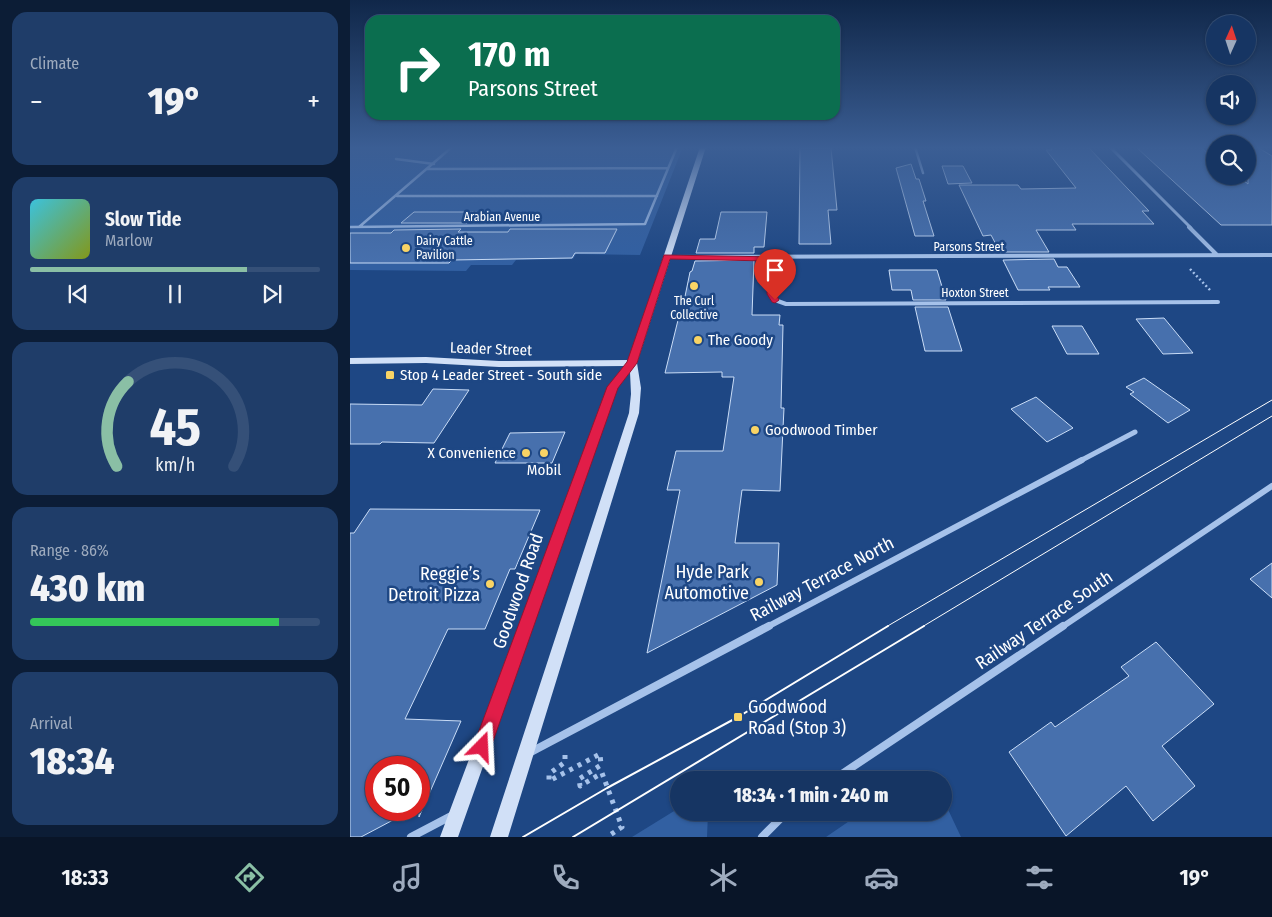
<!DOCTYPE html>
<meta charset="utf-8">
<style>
:root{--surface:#163563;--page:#1f3d69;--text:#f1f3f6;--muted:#9eabbe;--line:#355078;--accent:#8abfa5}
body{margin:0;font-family:"Fira Sans Condensed",sans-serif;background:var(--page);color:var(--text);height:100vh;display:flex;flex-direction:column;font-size:19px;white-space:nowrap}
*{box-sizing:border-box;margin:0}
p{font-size:16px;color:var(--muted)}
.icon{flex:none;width:28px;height:28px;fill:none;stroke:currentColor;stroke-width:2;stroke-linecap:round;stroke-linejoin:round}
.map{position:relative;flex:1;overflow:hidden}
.drawer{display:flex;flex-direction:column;gap:12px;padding:12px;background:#0c1d36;width:350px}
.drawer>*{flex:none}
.top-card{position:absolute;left:15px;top:15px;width:475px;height:105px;border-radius:15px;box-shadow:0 1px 4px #0004,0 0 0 1px var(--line);background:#0b6e4f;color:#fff;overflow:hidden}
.needle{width:32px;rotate:3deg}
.tools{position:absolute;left:856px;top:15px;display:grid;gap:10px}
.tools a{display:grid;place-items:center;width:50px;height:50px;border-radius:50%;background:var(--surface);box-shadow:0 1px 4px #0004,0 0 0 1px var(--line);font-size:25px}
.speed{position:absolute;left:15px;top:756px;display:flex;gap:10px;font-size:25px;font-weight:700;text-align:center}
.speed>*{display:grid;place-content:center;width:65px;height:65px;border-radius:50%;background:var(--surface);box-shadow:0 1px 4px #0004,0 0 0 1px var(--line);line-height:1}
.speed .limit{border:8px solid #d22;background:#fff;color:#111}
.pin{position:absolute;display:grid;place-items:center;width:42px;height:42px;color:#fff;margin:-51px -21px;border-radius:50% 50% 50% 0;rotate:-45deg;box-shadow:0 0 5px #0007}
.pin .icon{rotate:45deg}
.me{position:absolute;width:55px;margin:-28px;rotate:21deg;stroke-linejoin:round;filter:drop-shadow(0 0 4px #0008)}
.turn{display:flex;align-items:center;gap:18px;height:105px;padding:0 20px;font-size:22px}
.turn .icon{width:65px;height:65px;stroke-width:2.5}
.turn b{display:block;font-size:35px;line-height:42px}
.big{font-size:38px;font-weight:800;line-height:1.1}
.drawer .card{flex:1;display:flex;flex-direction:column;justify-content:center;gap:8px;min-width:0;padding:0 18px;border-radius:15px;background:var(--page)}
.drawer .dial{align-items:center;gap:0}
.dial svg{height:130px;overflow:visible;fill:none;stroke:var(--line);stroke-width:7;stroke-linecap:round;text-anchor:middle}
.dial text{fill:var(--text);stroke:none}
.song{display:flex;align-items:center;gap:15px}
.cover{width:60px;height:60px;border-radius:8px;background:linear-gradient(135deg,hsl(190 70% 55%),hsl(70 70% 35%))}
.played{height:5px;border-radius:2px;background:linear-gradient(90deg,var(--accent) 75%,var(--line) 75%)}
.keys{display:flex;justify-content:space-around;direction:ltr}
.heat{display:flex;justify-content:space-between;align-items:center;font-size:28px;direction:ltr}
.charge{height:8px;border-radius:4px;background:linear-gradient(90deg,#34c759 86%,var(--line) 0)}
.trip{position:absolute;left:320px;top:771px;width:282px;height:50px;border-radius:25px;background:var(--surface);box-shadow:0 1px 4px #0004,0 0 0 1px var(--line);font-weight:800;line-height:50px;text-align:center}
.tab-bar{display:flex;height:80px;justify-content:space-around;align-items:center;background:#091528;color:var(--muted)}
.tab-bar .icon{width:35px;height:35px}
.tab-bar .active{color:var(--accent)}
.tab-bar b{font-size:22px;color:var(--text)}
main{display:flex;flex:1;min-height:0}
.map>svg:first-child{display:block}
.green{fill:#3260a2}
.building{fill:#4770ad;stroke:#caddf7}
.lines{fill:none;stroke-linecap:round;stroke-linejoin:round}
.path-far1{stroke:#a6c2ea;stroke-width:2.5;stroke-dasharray:2 2.5;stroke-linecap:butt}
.path{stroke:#a6c2ea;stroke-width:5;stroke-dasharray:4 5.5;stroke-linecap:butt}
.service{stroke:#a6c2ea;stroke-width:2.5}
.pedestrian{stroke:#a6c2ea;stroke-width:2.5}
.minor-far4{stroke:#a6c2ea;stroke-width:3}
.minor-far3{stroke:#a6c2ea;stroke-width:4}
.minor-far2{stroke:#a6c2ea;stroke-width:5}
.minor-far1{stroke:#a6c2ea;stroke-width:6}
.minor{stroke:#a6c2ea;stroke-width:8}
.secondary{fill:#d1e0f7;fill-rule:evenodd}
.tram-far1{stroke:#fff;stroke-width:1}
.tram{stroke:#fff;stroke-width:2}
.route{fill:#e11d48;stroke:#92132f}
.poi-dot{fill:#f9d465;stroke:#1e4784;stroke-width:2}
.labels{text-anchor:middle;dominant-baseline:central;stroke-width:5;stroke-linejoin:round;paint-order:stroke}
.far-street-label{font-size:12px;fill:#fff;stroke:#1e4784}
.far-poi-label{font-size:12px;fill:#fff;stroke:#1e4784;text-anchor:start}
.poi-label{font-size:15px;fill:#fff;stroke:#1e4784;text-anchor:start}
.street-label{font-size:15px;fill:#fff;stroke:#1e4784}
.near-poi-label{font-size:18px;fill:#fff;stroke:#1e4784;text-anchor:end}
.near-street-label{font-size:18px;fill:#fff;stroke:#1e4784}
</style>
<main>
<section class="drawer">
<div class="card"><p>Climate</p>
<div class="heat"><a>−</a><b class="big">19°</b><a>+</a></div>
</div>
<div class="card">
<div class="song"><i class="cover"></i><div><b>Slow Tide</b><p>Marlow</p></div></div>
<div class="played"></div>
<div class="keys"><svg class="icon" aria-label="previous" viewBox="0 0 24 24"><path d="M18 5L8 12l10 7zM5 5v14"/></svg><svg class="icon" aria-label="pause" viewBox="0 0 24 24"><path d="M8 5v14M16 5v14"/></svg><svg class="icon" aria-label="next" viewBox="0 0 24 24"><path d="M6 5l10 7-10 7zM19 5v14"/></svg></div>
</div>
<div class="card dial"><svg viewBox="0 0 100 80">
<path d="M14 69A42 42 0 1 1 86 69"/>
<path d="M14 69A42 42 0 0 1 21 17" stroke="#8abfa5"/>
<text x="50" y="56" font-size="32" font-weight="700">45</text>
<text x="50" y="72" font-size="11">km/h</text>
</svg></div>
<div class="card"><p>Range · 86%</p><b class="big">430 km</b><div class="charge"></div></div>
<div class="card"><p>Arrival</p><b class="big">18:34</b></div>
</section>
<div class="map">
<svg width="922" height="837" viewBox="0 0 922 837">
<rect width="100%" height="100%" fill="#1e4784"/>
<path class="green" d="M0,147H333L290,255L226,254L223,259L166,260L162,265H121L116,271L0,270Z
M594,801L611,837H476L511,813L594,812Z
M329,808V812L358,813L357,837H282Z"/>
<path class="building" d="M700,147H738L799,211H792L804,224H722L726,230H686L699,252H650L641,235L633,236L609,185H668L671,189L726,188L696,150H702Z
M786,147H850L865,159V176H888L898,184V147H907L922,156V225H871Z
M450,148H481L487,210H478L481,244H449Z
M561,164L566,179H569L576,201H573L584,236H565L546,168Z
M592,166H613L622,183L598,184Z
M64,212H127L117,223H51Z
M371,212H417L414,247H404V253H346L350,239H365Z
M111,229L108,232H158L160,229H267L255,253H225L222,258L102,260L99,263H0V233H41L44,230Z
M704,259L708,267H717L730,287H698L700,290H668L653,260Z
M404,260L402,315H430L429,325H433L431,408H434L430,491L392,490L385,543H429L427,585L297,653L330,490H317L326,451H373L384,377H372V372L315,373L329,316H331L340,272L342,271L345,261Z
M539,270H587L596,300H563L561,290H542Z
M565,307H598L612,351H575Z
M814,318L843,353L813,354L786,319Z
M702,326H732L749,354H717Z
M794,378L840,410L818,423L780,394L784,392L776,387Z
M83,389L119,390L84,443L32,442L30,444H0V404L72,405Z
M686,397L723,428L697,442L661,409Z
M215,432L202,463H145L160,433Z
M20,509L190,510L165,569H160L135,629H98L55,719L111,721L69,817V768H26V810H62L11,837H0V533H4Z
M922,563V598L900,579Z
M806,642L864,704L812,746L845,786L803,821L776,786L716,836L659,752L701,722L705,727L779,676L771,667Z"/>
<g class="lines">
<path class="path-far1" d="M840,269L860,290"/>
<path class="path" d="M215,755V762L199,774V781L250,754L251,765L229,779L230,786L252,773L272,827L257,837"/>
<path class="service" d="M565,147L573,173
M46,159L84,164"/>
<path class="pedestrian" d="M78,169L318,168
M47,196H307
M0,227L295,224L327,147
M9,227L102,147"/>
<path class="minor-far4" d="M760,147L841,228"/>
<path class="minor-far3" d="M839,227L867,255
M316,257L922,255
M424,258L421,294L425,300L436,304L868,302"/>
<path class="minor-far2" d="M730,461L785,432"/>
<path class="minor-far1" d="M417,627L732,460
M712,627L922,486"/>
<path class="minor" d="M179,753L419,626
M483,780L713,626
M61,837L103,815
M412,837L437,812"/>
<path class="secondary" d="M350,147H356L287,363L291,388L289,413L158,837H140L279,413L281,394L280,372L267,388L108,837H90L258,387L275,366L149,367L76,363L0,364V358L76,357L149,361L279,360Z"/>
<path class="tram-far1" d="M536,627L922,400
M572,627L922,416"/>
<path class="tram" d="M173,837L257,788L388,717L538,626
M223,837L574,626"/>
</g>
<linearGradient id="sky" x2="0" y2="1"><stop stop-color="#102749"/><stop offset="0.56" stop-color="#3b5e94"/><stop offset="1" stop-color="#3b5e94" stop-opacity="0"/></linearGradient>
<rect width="922" height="264" fill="url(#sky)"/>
<path class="route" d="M314,255L427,257L426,294L429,300L425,303L422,302L417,294L419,261L320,259L287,363L268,388L141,747L138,753L132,756L126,753L123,747L257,387L277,362Z"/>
<g class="poi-dot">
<circle cx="56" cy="248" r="5"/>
<circle cx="344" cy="286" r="5"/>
<circle cx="348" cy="340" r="5"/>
<rect x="35" y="370" width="10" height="10" rx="2.5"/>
<circle cx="405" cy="430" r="5"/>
<circle cx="176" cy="453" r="5"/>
<circle cx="194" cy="453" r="5"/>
<circle cx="409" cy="582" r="5"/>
<circle cx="140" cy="584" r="5"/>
<rect x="383" y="712" width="10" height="10" rx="2.5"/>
</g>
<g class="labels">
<g class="far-street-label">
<text x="152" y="217">Arabian Avenue</text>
<text x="619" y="247">Parsons Street</text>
<text x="625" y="293">Hoxton Street</text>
</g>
<g class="far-poi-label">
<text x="66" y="241">Dairy Cattle<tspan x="66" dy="14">Pavilion</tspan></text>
<text x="344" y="301" text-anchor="middle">The Curl<tspan x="344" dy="14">Collective</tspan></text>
</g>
<g class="poi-label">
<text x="358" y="340">The Goody</text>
<text x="50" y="375">Stop 4 Leader Street - South side</text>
<text x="415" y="430">Goodwood Timber</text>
<text x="166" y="453" text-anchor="end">X Convenience</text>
<text x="194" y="470" text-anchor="middle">Mobil</text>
</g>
<g class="street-label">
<text transform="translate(141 349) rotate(2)">Leader Street</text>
</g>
<g class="near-poi-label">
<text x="399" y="572">Hyde Park<tspan x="399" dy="21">Automotive</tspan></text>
<text x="130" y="574">Reggie’s<tspan x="130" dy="21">Detroit Pizza</tspan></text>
<text x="398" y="707" text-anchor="start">Goodwood<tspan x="398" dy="21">Road (Stop 3)</tspan></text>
</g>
<g class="near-street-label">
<text transform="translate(472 579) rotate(-28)">Railway Terrace North</text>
<text transform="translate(168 591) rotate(-71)">Goodwood Road</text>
<text transform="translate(694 620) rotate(-34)">Railway Terrace South</text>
</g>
</g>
</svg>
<div class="tools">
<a><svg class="needle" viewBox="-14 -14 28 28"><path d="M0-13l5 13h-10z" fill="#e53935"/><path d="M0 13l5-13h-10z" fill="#9eabbe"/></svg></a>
<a><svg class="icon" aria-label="sound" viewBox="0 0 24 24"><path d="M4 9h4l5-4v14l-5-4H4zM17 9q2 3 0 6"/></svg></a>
<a><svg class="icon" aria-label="search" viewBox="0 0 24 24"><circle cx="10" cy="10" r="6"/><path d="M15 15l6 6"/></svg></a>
</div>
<div class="speed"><div class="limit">50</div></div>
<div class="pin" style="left:425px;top:300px;background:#d93025"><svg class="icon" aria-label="arrive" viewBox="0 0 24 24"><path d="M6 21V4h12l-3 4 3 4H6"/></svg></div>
<svg class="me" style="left:132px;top:747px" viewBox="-20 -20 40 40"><path d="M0-17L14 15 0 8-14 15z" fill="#e11d48" stroke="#fff" stroke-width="4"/></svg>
<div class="trip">18:34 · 1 min · 240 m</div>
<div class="top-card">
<div class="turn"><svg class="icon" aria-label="right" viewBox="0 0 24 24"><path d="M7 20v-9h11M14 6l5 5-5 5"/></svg><div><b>170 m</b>Parsons Street</div></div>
</div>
</div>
</main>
<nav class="tab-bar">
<b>18:33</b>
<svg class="icon active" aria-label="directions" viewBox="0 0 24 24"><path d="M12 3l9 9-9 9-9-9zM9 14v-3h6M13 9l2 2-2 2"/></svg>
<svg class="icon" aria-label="music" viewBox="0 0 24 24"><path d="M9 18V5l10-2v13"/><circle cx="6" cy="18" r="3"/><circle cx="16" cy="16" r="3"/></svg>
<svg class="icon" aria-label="phone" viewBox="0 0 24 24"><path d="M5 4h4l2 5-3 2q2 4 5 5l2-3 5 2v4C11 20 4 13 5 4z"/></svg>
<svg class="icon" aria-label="climate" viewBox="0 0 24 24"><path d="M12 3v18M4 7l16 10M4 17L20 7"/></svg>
<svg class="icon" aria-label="car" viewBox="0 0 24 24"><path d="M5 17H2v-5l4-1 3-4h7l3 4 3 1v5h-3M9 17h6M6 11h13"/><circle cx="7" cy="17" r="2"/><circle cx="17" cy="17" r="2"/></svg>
<svg class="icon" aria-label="filters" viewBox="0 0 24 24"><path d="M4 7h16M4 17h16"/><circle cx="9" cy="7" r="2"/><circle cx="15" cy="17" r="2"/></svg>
<b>19°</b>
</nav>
